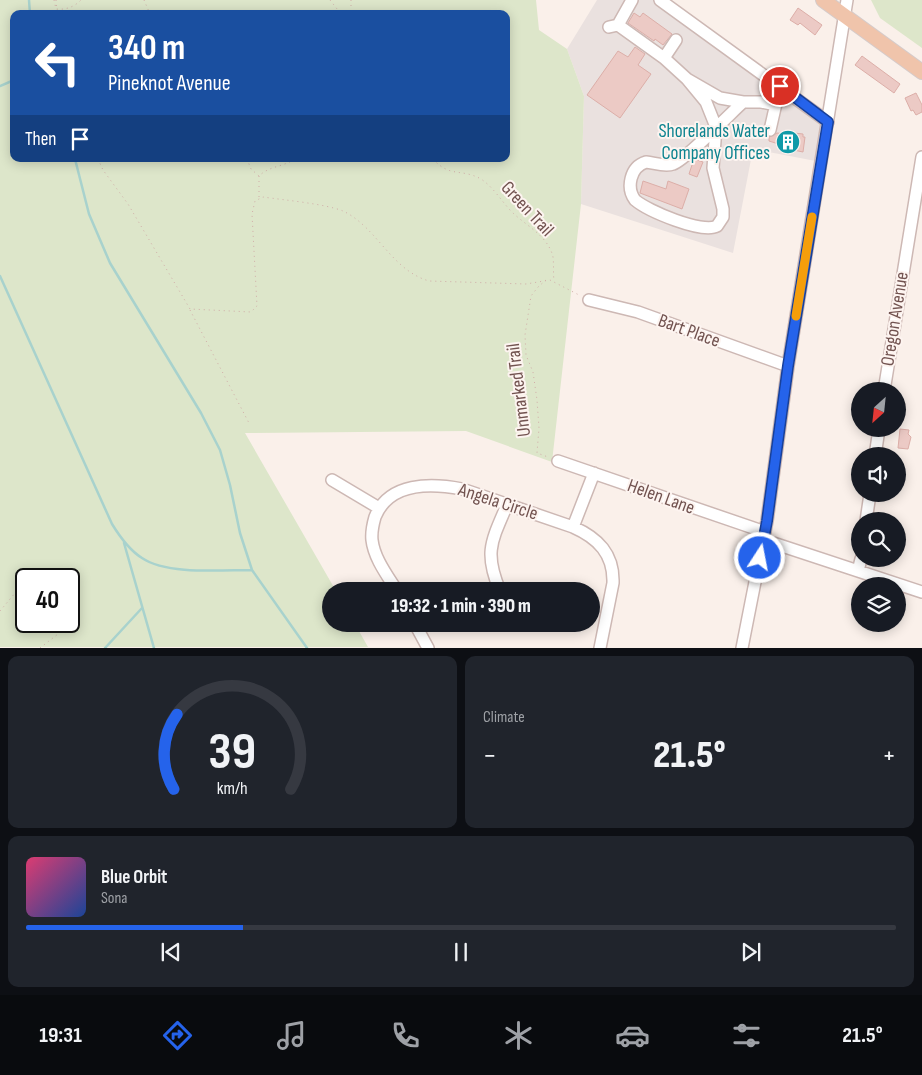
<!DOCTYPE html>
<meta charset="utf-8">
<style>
:root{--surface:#171b24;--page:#20242c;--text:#f1f3f6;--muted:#9ea1a6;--line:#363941;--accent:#2563eb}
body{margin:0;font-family:"Sofia Sans Condensed",sans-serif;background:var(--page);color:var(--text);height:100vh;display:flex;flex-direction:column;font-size:19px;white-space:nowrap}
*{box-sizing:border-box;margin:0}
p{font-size:16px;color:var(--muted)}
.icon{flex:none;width:28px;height:28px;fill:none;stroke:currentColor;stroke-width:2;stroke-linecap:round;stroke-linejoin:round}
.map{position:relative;height:648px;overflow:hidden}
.details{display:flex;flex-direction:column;gap:8px;padding:8px;background:#0d0f14;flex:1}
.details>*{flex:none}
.hud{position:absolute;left:10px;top:10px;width:500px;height:152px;border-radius:10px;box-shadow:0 2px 12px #0003;background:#1a4fa0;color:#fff;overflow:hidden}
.needle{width:32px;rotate:207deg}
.tools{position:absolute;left:851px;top:382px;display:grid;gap:10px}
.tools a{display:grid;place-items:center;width:55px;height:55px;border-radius:50%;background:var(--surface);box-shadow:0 2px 12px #0003;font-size:25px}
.speed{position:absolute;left:15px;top:568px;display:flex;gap:10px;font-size:25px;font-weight:700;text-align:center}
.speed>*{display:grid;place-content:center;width:65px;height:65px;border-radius:50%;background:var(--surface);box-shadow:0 2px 12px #0003;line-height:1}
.speed .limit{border:2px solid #111;border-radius:8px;background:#fff;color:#111}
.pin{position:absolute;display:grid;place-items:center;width:42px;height:42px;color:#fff;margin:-21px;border:2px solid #fff;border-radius:50%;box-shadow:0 1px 5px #0007}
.me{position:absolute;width:55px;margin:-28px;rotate:11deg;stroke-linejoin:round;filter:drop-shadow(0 0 4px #0008)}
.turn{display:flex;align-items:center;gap:18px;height:105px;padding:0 15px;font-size:22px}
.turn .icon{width:65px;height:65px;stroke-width:2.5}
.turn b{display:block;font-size:35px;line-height:42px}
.then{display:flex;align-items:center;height:48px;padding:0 15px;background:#0003;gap:10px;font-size:19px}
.big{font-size:38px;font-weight:800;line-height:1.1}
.details .tile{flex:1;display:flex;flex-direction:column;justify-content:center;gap:8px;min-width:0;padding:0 18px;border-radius:10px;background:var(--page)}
.details .dial{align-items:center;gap:0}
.dial svg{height:130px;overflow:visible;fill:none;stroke:var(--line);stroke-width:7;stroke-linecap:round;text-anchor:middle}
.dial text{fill:var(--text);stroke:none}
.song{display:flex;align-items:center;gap:15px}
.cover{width:60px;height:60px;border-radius:8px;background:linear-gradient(135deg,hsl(340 70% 55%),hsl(220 70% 35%))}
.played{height:5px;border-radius:2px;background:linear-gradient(90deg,var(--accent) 25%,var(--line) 25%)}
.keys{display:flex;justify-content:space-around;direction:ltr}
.heat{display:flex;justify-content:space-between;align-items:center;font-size:28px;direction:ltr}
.details .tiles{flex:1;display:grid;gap:8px;grid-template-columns:1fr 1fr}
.tile:last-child{grid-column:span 2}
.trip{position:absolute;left:322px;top:582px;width:278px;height:50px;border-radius:25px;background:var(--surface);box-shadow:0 2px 12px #0003;font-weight:800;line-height:50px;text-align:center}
.menu{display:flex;height:80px;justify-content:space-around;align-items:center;background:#090b0e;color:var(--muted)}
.menu .icon{width:35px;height:35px}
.menu .active{color:var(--accent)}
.menu b{font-size:22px;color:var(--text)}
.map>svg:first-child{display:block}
.industrial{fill:#eae1df}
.green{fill:#dde6ca;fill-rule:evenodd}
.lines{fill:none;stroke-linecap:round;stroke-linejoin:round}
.stream{stroke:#a8d2cd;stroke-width:2.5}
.building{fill:#eccac5;stroke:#dcaea8}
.minor-casing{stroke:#cdb8b4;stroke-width:14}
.major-casing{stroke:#d5cbca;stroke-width:16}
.path{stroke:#d1ada8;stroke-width:1;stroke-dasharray:1 4;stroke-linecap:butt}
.minor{stroke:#fff;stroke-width:11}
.major{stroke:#f0c4ab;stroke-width:14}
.route-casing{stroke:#184099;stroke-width:12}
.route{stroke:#2563eb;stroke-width:9}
.slow{stroke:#f59e0b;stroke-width:9}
.labels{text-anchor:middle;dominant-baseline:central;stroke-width:4;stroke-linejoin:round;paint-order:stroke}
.culture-label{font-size:19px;fill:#0d838f;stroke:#fdf4f0;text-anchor:end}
.street-label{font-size:19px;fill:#725350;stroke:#fdf4f0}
</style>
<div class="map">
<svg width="922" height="648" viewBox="0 0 922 648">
<rect width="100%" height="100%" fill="#faf0ea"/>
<path class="industrial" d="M597,0H659L827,121L821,162L753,149L733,253L581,204L584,96L567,49Z"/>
<path class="green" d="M0,0H536L539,30L567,49L584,96L581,204L552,462L466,431L245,433L336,591H331V624H355L368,647H0ZM14,14H506V159H14ZM26,579H69V621H26Z
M871,0H922V48L880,18Z"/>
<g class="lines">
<path class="stream" d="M29,0L30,14
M0,86L14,80
M75,159L89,214L110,263L201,413L220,450L230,485L240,533L252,570L307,648
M0,276L112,524C120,537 129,550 142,558C167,575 221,570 252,570
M124,543L154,648
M105,648L142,608"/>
</g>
<path class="building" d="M798,8L822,25L815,35L800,23L798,25L790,20Z
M634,13L640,17L643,13L672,34L663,45L655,39L654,41L628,23Z
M635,47L645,54L638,65L651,74L620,118L587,95L618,51L628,57Z
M862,56L900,84L894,93L855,65Z
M916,93L922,105V112L916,115L913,110L911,111L905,98Z
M785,132L803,134V137H805L803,152L784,148L785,146L769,141V137L777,133L785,134Z
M694,159L703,162L697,177L689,174Z
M643,181L666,189L668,181L689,189L682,209L640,193Z
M900,429L909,430L908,434L911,437L908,449L898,448Z"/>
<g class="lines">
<g class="minor-casing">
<path id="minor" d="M660,0L828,122
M618,25L632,0
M609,27L618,25L664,58L687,79L720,98L743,102
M664,58L676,40
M687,79L706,102L716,127L713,168L723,209V217L717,226C702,234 648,211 635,200C626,188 630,167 646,162C655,163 665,167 673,164C685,160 731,113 743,102H761L776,105
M770,130L780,86
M589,300L638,312L788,366
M884,391L922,157
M875,456L879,429
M558,461L765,532
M332,480L379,508
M866,521L870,494
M573,527L594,473
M764,540L922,592
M858,571L861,559
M397,591C387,575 374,558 372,540C371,531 373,524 375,517C389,482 431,483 462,489L573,527C598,538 614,554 613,583L600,648
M500,591C484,553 491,542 507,505
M415,624L428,648
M742,648L767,521L788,366L847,0"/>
</g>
<g class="major-casing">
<path id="major" d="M823,0L922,72"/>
</g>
<path class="path" d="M54,0L56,9C66,10 74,7 81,0
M56,0L57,14
M144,0L150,14
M330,0L341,14
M351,0V14
M98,159L103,170L128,204L190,309L251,312L257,306L252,214L255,201L263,197C284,200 326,204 343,211C377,227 391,270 429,281L526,284L550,280L579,295
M247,159L251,169L259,176C269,166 283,167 295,159
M433,159C450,178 461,168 481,179C493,187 500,199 510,210C524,225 548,235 553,257C554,265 553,273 554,281
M259,197V176
M546,280L538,287L531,296L525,335L526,355L533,372L537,400L539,428L537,453L548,457
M190,310L250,425
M35,579L60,571L72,573L69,602
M0,611L26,580
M40,648L58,634L66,621"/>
<use href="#minor" class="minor"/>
<use href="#major" class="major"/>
</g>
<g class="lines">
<g class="route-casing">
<path id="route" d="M760,558L767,521L788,366L828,122L780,86"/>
</g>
<use href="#route" class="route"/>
<path class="slow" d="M796,316L812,217"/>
</g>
<defs>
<g id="building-disc" transform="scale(1.25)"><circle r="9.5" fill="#0f9aa8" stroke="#fdf4f0"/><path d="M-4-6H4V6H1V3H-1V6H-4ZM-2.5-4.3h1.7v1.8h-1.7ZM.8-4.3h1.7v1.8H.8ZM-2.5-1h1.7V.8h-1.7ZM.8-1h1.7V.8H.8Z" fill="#fff"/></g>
</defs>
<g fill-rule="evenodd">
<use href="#building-disc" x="788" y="142"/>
</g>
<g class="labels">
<g class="culture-label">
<text x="770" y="131">Shorelands Water<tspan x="770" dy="22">Company Offices</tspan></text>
</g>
<g class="street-label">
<text transform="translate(527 209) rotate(47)">Green Trail</text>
<text transform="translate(895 319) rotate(-81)">Oregon Avenue</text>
<text transform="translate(689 331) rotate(20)">Bart Place</text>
<text transform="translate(519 390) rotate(-97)">Unmarked Trail</text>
<text transform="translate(661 497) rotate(20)">Helen Lane</text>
<text transform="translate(498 502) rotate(18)">Angela Circle</text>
</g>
</g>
</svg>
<div class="tools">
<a><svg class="needle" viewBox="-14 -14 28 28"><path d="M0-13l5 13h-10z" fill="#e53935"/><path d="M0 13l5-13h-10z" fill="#9ea1a6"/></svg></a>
<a><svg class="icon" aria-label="sound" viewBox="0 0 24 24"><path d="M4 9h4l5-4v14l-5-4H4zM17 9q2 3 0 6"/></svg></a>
<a><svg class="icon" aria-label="search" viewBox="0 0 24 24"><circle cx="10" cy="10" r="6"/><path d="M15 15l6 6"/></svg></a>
<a><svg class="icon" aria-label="layers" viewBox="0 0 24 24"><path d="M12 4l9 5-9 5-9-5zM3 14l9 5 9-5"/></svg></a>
</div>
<div class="speed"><div class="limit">40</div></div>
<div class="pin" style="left:780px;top:86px;background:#d93025"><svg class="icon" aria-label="arrive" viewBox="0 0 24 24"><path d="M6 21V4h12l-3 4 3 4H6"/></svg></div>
<svg class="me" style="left:760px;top:558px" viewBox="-20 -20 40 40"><circle r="17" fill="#2563eb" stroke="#fff" stroke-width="3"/><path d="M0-11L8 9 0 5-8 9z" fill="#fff"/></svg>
<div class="trip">19:32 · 1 min · 390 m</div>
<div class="hud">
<div class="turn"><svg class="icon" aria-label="left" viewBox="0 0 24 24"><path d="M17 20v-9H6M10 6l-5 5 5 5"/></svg><div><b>340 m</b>Pineknot Avenue</div></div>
<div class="then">Then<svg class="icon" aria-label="arrive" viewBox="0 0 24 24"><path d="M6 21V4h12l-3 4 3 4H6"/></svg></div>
</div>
</div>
<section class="details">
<div class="tiles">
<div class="tile dial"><svg viewBox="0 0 100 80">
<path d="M14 69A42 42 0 1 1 86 69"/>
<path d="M14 69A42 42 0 0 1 16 23" stroke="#2563eb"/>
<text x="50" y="56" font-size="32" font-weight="700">39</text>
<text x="50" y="72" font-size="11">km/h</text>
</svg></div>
<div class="tile"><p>Climate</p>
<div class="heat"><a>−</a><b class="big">21.5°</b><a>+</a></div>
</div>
<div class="tile">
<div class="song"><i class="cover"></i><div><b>Blue Orbit</b><p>Sona</p></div></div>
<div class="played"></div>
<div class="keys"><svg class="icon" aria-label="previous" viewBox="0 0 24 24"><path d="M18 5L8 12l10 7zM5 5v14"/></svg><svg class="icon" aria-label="pause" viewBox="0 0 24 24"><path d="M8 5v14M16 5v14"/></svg><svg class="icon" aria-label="next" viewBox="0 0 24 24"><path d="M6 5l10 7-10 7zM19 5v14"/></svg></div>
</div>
</div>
</section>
<nav class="menu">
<b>19:31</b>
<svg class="icon active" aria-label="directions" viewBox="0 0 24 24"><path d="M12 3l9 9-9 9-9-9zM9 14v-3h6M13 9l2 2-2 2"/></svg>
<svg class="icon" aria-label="music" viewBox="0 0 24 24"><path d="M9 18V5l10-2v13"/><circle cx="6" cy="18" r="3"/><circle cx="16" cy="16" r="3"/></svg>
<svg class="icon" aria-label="phone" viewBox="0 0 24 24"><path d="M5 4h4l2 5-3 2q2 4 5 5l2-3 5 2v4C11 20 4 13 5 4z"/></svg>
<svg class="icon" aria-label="climate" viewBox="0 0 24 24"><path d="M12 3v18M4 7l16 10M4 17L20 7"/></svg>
<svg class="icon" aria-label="car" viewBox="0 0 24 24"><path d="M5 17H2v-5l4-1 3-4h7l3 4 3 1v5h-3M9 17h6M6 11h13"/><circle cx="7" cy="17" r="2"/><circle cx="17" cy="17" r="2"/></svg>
<svg class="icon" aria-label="filters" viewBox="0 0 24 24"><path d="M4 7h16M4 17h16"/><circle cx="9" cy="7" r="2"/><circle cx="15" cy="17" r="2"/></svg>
<b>21.5°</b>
</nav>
